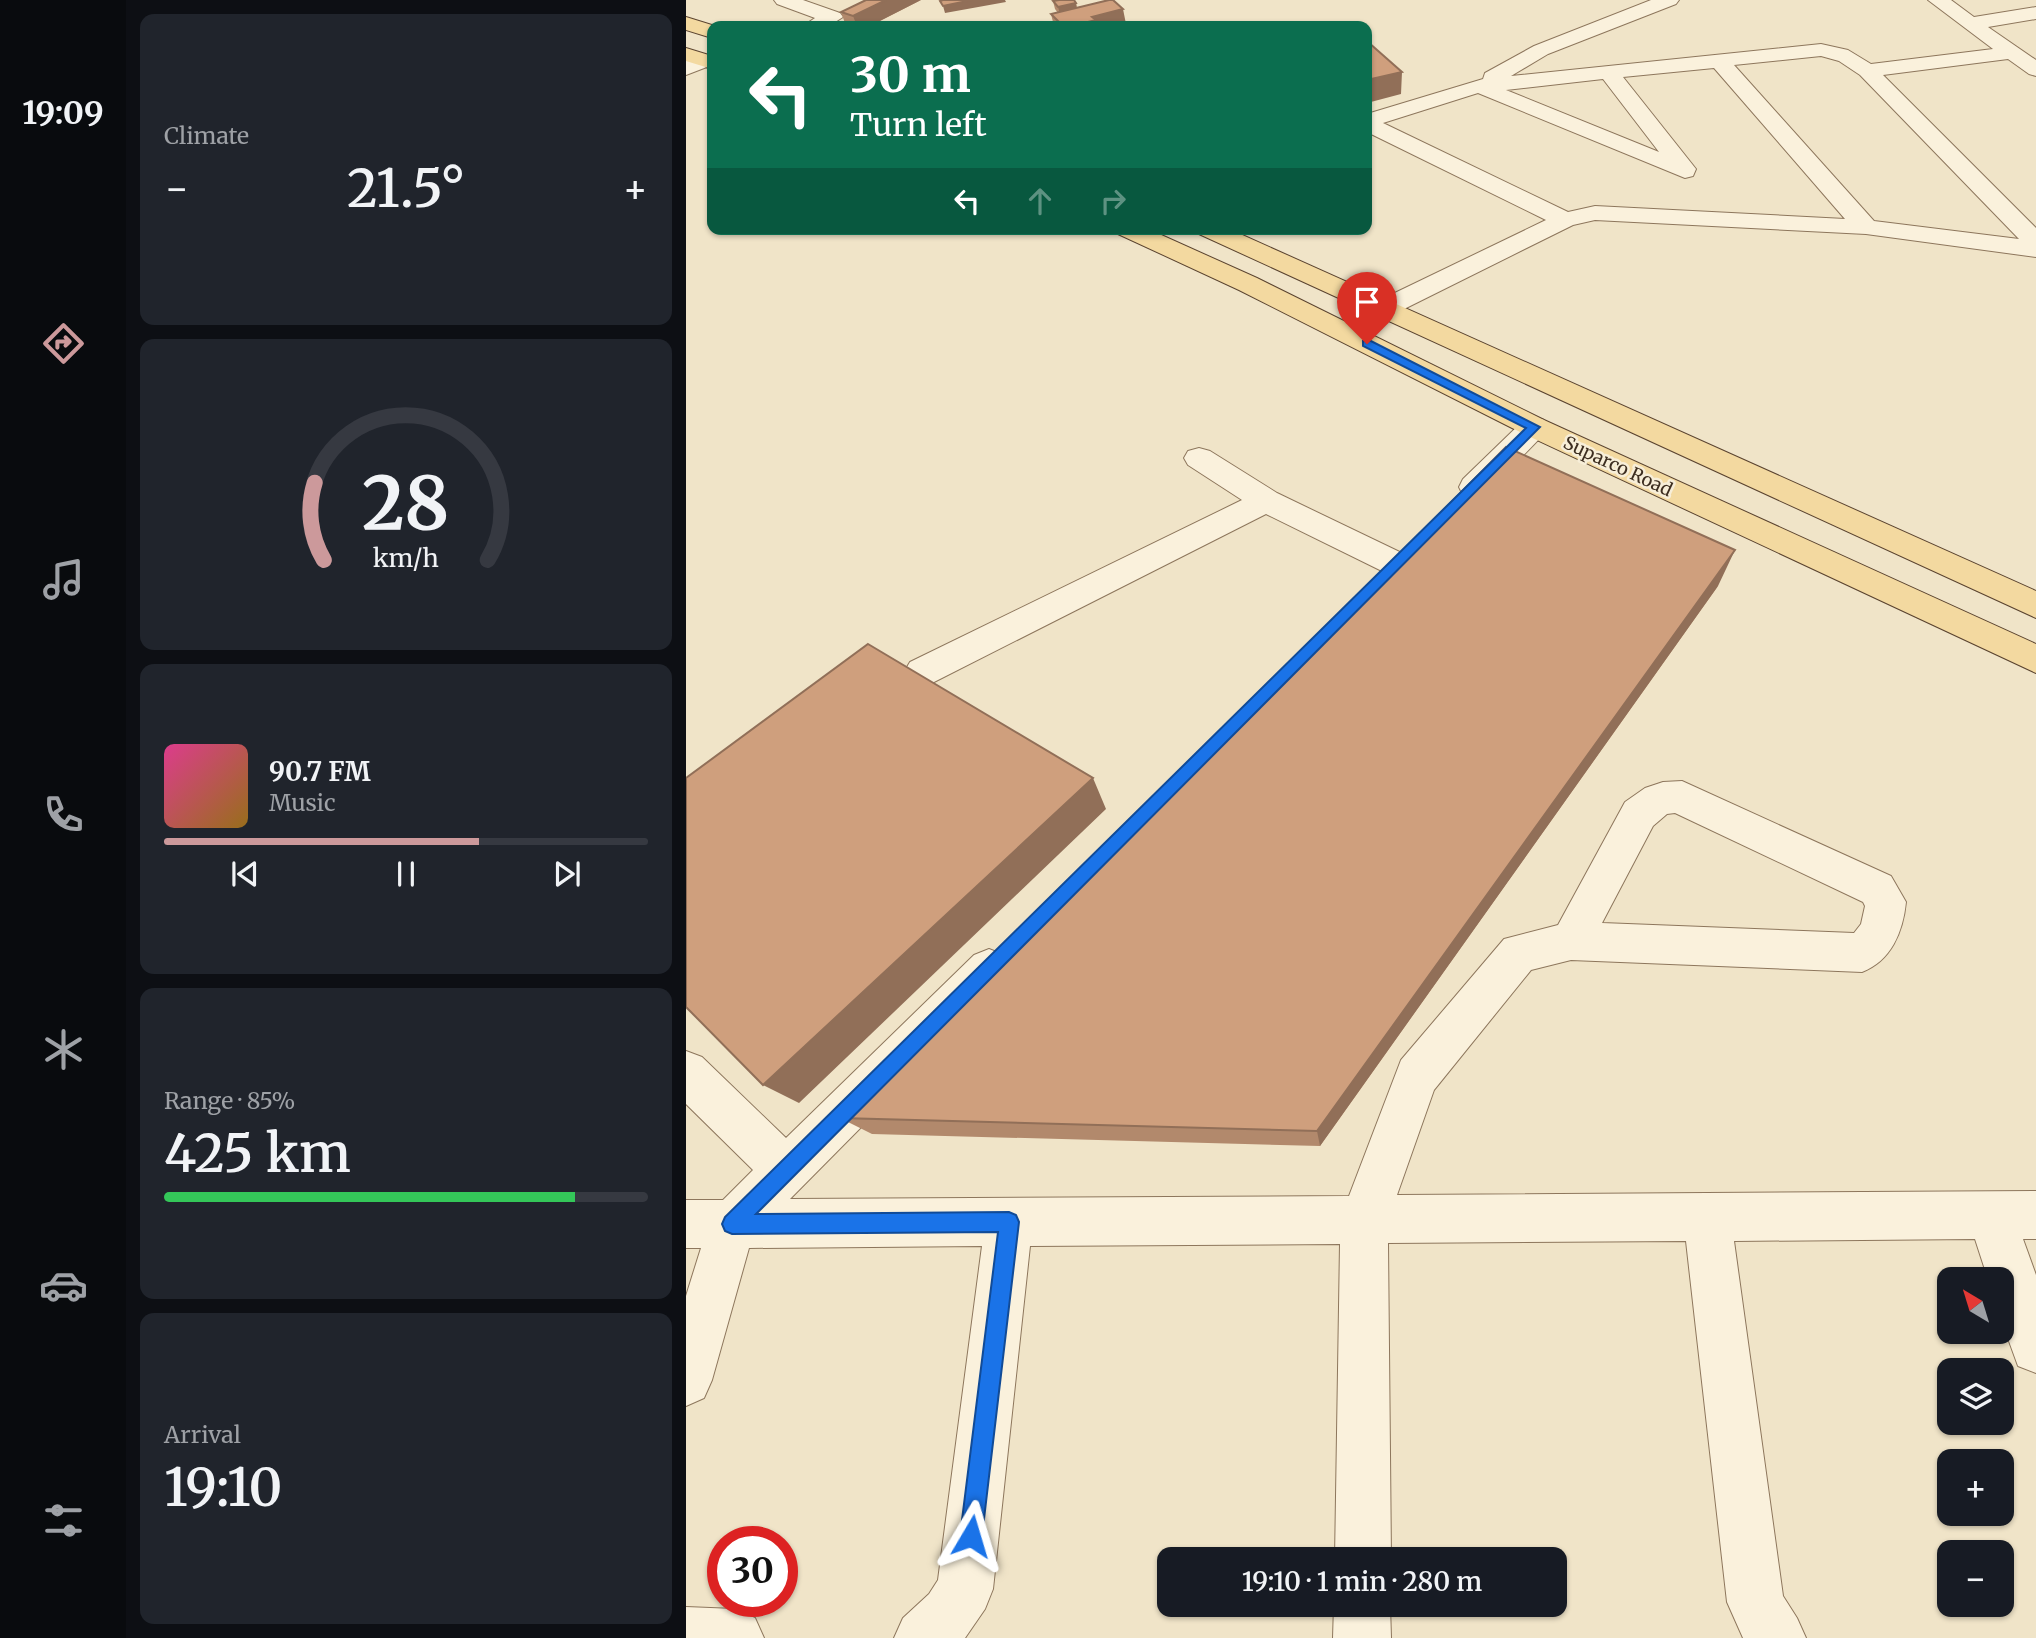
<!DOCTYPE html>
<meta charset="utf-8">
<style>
:root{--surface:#171b24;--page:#20242c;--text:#f1f3f6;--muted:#9ea1a6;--line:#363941;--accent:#cc999b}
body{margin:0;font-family:Merriweather,serif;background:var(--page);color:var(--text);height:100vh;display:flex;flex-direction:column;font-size:26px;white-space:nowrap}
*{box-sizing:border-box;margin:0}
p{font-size:23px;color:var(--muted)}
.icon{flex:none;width:38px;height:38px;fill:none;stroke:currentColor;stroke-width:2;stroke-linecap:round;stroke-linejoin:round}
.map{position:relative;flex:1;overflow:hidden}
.side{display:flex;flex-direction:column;gap:14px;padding:14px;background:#0d0f14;width:560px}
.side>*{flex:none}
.banner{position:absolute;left:21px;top:21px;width:665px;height:214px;border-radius:14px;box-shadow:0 2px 5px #0004;background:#0b6e4f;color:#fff;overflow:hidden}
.needle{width:46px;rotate:322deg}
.tools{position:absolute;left:1251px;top:1267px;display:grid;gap:14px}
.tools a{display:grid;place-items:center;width:77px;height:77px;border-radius:14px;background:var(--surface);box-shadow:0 2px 5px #0004;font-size:35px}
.speed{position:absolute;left:21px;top:1526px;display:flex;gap:14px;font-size:35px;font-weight:700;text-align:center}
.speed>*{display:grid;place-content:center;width:91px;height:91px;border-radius:50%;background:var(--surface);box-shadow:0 2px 5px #0004;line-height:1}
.speed .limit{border:10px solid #d22;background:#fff;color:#111}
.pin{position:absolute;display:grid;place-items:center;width:60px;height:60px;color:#fff;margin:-72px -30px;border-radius:50% 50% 50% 0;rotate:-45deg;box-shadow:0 0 7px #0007}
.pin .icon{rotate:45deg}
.me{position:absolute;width:77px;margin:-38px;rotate:7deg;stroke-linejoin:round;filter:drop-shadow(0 0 5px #0008)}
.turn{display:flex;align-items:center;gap:24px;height:147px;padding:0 28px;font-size:32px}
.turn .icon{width:91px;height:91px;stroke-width:2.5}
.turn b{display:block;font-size:49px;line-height:60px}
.lanes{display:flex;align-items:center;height:66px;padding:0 28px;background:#0003;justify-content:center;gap:35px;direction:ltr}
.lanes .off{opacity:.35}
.big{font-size:52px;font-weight:600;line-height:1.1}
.side .tile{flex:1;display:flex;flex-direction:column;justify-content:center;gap:10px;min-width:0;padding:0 24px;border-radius:14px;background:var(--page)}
.side .dial{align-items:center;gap:0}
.dial svg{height:182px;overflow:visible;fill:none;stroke:var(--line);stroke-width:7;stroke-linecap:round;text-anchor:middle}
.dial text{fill:var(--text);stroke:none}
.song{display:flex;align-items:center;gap:21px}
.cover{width:84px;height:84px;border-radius:10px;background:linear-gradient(135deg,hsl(330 70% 55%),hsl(40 70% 35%))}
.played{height:7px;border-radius:4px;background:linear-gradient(90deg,var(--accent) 65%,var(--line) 65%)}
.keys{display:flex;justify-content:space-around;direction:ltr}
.heat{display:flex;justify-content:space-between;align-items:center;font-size:38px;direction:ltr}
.charge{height:10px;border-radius:5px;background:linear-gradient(90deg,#34c759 85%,var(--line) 0)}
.trip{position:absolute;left:471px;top:1547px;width:410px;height:70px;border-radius:14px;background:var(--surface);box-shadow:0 2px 5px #0004;font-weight:600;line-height:70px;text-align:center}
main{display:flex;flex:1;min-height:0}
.dock{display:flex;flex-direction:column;width:126px;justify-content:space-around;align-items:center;background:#090b0e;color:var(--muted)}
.dock .icon{width:49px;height:49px}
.dock .current{color:var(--accent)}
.dock b{font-size:32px;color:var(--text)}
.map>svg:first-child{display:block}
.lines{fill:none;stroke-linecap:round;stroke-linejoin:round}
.minor-casing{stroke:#8d765c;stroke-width:2}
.major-casing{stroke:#5b4430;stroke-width:2}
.minor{fill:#faf1dc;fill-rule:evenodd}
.major{fill:#f3d9a0;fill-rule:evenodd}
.wall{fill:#b2896c}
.shaded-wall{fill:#916f58}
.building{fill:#cf9f7d;stroke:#916f58;stroke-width:2}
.route{fill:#1a73e8;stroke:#114b97;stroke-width:2}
.labels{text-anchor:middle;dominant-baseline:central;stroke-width:5;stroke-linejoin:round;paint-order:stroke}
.far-street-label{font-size:18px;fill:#3d2e20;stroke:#f7eed8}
</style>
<main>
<nav class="dock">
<b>19:09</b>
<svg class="icon current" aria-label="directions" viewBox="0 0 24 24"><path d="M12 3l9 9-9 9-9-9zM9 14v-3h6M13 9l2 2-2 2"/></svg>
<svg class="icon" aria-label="music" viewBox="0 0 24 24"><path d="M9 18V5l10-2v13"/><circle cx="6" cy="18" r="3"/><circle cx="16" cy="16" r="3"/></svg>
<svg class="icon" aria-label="phone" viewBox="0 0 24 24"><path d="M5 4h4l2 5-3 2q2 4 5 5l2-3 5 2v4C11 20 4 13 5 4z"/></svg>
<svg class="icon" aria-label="climate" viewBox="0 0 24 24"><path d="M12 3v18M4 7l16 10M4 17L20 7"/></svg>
<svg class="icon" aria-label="car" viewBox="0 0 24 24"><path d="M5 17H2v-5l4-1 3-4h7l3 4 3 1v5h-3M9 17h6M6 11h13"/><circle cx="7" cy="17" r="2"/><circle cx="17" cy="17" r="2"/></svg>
<svg class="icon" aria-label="filters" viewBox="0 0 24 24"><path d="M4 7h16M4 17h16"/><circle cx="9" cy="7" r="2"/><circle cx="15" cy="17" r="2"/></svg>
</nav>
<section class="side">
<div class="tile"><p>Climate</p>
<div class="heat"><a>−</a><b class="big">21.5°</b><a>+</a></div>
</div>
<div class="tile dial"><svg viewBox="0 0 100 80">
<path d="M14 69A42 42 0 1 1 86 69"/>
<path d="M14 69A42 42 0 0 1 10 35" stroke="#cc999b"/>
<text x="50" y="56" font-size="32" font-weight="700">28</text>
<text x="50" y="72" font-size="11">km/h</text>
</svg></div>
<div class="tile">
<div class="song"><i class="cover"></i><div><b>90.7 FM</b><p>Music</p></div></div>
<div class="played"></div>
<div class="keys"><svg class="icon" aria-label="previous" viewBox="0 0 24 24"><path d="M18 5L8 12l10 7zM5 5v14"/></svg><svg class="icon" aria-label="pause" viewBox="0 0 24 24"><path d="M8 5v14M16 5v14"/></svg><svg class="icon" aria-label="next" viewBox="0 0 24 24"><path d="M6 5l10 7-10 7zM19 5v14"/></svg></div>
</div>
<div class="tile"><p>Range · 85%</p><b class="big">425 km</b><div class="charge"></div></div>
<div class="tile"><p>Arrival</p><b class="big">19:10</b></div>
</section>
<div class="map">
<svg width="1350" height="1638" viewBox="0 0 1350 1638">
<rect width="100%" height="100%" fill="#f0e4c8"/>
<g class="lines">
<g class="minor-casing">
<path id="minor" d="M88,0H117L154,13L157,17L143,26H117L129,18L91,4Z
M965,0H993L990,4L862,54L825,76L1135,44L1162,50L1185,64L1307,49L1242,0H1265L1288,17L1350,7V19L1302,27L1350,60V76L1343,74L1322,59L1197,75L1350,228V257L1180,234L909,220L887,225L706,315L697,317L688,315L684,309L688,303L860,220L681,132V114L797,79L799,73L848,46ZM1135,56L1153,61L1174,75L1333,239L1188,221L1048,65ZM1028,68L1159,219L909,206L882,212L697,123L792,93L999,178L1007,176L1010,169L937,77ZM917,79L973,152L820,90Z
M19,55L26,57V65L0,75V61Z
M848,417L858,420L863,427L858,434L799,495L788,498L777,495L773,487L777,479L838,420Z
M513,448L524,451L591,493L722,556L726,564L722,572L710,576L698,572L580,514L248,682L236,686L224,682L218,672L224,662L556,500L502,465L498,458L502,451Z
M996,781L1205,876L1220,902C1217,932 1205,961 1176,972L885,960L845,970L748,1090L711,1195L1350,1191V1239H1337L1350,1275V1373L1332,1366L1316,1322V1279H1302L1289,1239L1048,1241L1097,1596L1111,1618L1120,1638H1057L1041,1602L1000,1241L702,1243L705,1559H649L654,1244L344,1246L307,1589L299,1609L279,1638H208L217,1618L243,1594L252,1580L296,1246L63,1248L26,1380L18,1398L0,1406V1296L15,1248H0V1200H37L67,1170L0,1104V1051L16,1057L100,1138L288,955L303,949L318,955L324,969L318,983L104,1199L663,1196L715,1060L818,939L872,925L939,802L959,788L977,782ZM989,813L1177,902L1179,906L1175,924L1168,933L916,923L967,826L981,814Z
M648,1605H704L705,1638H647Z
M0,1607L49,1609L69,1618L78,1638H0Z"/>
</g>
<g class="major-casing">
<path id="major" d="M0,17L29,26H26V38L0,30Z
M0,48L26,56V69L0,61Z
M429,229H462L571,278L858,420L1350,644V673L838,434L553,290L432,234Z
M510,229H543L1350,591V618L513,234Z"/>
</g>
<use href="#minor" class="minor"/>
<use href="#major" class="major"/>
</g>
<path class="wall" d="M235,0L184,26H160L155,12Z
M367,1L390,3L391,8L440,24L431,26H368L365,14L372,13L369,9Z
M1032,586L634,1146L186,1134L154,1118Z"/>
<path class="shaded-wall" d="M200,0H235L184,26H171L167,16Z
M286,0H319L320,2L259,13L257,6Z
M390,3L391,11L374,14L372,7Z
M437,9L440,24L431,26H386L406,17Z
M716,72L715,94L681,103V80Z
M1049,550L1032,586L634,1146L631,1131Z
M407,778L420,809L113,1103L77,1085Z"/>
<path class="building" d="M180,0H200L167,16L155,12Z
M257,0H286L257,6L254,1Z
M373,0H388L390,3L372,7L367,1Z
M423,0H427L437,9L406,17L410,20L386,26H377L365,14Z
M681,42H682L716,72L681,80Z
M820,447L1049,550L631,1131L154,1118Z
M182,644L407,778L77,1085L0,1007V778Z"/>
<path class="route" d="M677,341H685L854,427L70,1214L323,1212L330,1215L333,1222L296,1536L293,1544L285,1548L277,1544L274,1536L312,1232L46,1234L39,1231L36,1224L39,1217L840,428L677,346Z"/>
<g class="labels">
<g class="far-street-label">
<text transform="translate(932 466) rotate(25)">Suparco Road</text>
</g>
</g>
</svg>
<div class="tools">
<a><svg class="needle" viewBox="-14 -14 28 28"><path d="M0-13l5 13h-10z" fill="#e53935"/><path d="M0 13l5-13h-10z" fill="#9ea1a6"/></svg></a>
<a><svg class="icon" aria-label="layers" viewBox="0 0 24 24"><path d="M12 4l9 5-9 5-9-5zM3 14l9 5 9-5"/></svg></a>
<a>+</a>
<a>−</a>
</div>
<div class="speed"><div class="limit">30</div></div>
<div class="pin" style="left:681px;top:344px;background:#d93025"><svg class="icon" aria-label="arrive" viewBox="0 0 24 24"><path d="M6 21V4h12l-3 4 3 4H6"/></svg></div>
<svg class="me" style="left:285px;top:1536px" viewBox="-20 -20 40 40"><path d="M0-17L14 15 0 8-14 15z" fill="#1a73e8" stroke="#fff" stroke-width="4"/></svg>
<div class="trip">19:10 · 1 min · 280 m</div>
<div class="banner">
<div class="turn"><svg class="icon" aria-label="left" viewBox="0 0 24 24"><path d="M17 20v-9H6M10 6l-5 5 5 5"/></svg><div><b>30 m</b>Turn left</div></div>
<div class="lanes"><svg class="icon" aria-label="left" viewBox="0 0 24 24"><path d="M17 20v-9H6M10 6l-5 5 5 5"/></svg><svg class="icon off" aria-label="ahead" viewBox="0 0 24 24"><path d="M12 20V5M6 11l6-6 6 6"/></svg><svg class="icon off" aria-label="right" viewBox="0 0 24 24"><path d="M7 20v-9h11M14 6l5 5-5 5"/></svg></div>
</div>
</div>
</main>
